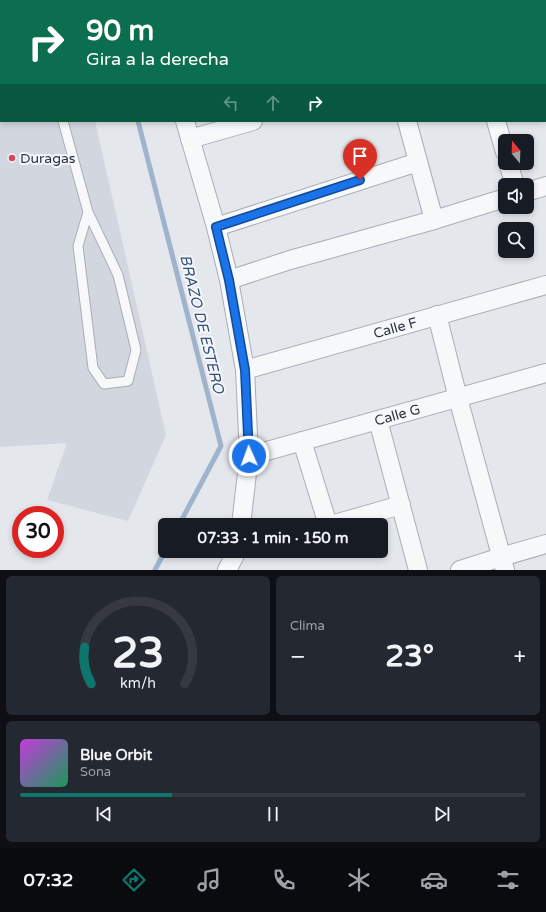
<!DOCTYPE html>
<html lang="es">
<meta charset="utf-8">
<style>
:root{--surface:#171b24;--page:#242831;--text:#f1f3f6;--muted:#9ea1a6;--line:#363941;--accent:#0f766e}
body{margin:0;font-family:"Varela Round",sans-serif;background:var(--page);color:var(--text);height:100vh;display:flex;flex-direction:column;font-size:15px;white-space:nowrap}
*{box-sizing:border-box;margin:0}
p{font-size:13px;color:var(--muted)}
.icon{flex:none;width:22px;height:22px;fill:none;stroke:currentColor;stroke-width:2;stroke-linecap:round;stroke-linejoin:round}
.map{position:relative;height:570px;overflow:hidden}
.details{display:flex;flex-direction:column;gap:6px;padding:6px;background:#0d0f14;flex:1}
.details>*{flex:none}
.hud{position:absolute;left:0px;top:0px;width:546px;height:122px;box-shadow:0 2px 6px #0003;background:#0b6e4f;color:#fff;overflow:hidden}
.needle{width:26px;rotate:341deg}
.tools{position:absolute;left:498px;top:134px;display:grid;gap:8px}
.tools a{display:grid;place-items:center;width:36px;height:36px;border-radius:6px;background:var(--surface);box-shadow:0 2px 6px #0003;font-size:20px}
.speed{position:absolute;left:12px;top:506px;display:flex;gap:8px;font-size:20px;font-weight:700;text-align:center}
.speed>*{display:grid;place-content:center;width:52px;height:52px;border-radius:50%;background:var(--surface);box-shadow:0 2px 6px #0003;line-height:1}
.speed .limit{border:6px solid #d22;background:#fff;color:#111}
.pin{position:absolute;display:grid;place-items:center;width:34px;height:34px;color:#fff;margin:-41px -17px;border-radius:50% 50% 50% 0;rotate:-45deg;box-shadow:0 0 4px #0007}
.pin .icon{rotate:45deg}
.me{position:absolute;width:44px;margin:-22px;rotate:358deg;stroke-linejoin:round;filter:drop-shadow(0 0 3px #0008)}
.turn{display:flex;align-items:center;gap:14px;height:84px;padding:0 20px;font-size:18px}
.turn .icon{width:52px;height:52px;stroke-width:2.5}
.turn b{display:block;font-size:28px;line-height:34px}
.lanes{display:flex;align-items:center;height:38px;padding:0 20px;background:#0003;justify-content:center;gap:20px;direction:ltr}
.lanes .off{opacity:.35}
.big{font-size:30px;font-weight:700;line-height:1.1}
.details .widget{flex:1;display:flex;flex-direction:column;justify-content:center;gap:6px;min-width:0;padding:0 14px;border-radius:6px;background:var(--page)}
.details .dial{align-items:center;gap:0}
.dial svg{height:104px;overflow:visible;fill:none;stroke:var(--line);stroke-width:7;stroke-linecap:round;text-anchor:middle}
.dial text{fill:var(--text);stroke:none}
.song{display:flex;align-items:center;gap:12px}
.cover{width:48px;height:48px;border-radius:6px;background:linear-gradient(135deg,hsl(290 70% 55%),hsl(150 70% 35%))}
.played{height:4px;border-radius:2px;background:linear-gradient(90deg,var(--accent) 30%,var(--line) 30%)}
.keys{display:flex;justify-content:space-around;direction:ltr}
.heat{display:flex;justify-content:space-between;align-items:center;font-size:22px;direction:ltr}
.details .tiles{flex:1;display:grid;gap:6px;grid-template-columns:1fr 1fr}
.widget:last-child{grid-column:span 2}
.trip{position:absolute;left:158px;top:518px;width:230px;height:40px;border-radius:6px;background:var(--surface);box-shadow:0 2px 6px #0003;font-weight:700;line-height:40px;text-align:center}
.menu{display:flex;height:64px;justify-content:space-around;align-items:center;background:#090b0e;color:var(--muted)}
.menu .icon{width:28px;height:28px}
.menu .active{color:var(--accent)}
.menu b{font-size:18px;color:var(--text)}
.map>svg:first-child{display:block}
.built{fill:#d2d6de}
.lines{fill:none;stroke-linecap:round;stroke-linejoin:round}
.stream{stroke:#9fb4cc;stroke-width:5}
.service-casing{stroke:#a9aeb7;stroke-width:11}
.minor-casing{stroke:#a9aeb7;stroke-width:20}
.service{stroke:#f7f8fa;stroke-width:9}
.minor{stroke:#f7f8fa;stroke-width:18}
.route-casing{stroke:#114b97;stroke-width:10}
.route{stroke:#1a73e8;stroke-width:7}
.poi-dot{fill:#d1495b;stroke:#f4f6f9;stroke-width:1.5}
.labels{text-anchor:middle;dominant-baseline:central;stroke-width:4;stroke-linejoin:round;paint-order:stroke}
.poi-label{font-size:14px;fill:#2b3445;stroke:#f4f6f9;text-anchor:start}
.street-label{font-size:14px;fill:#2b3445;stroke:#f4f6f9}
.water-label{font-size:15px;font-style:italic;fill:#34527a;stroke:#f4f6f9}
</style>
<div class="map">
<svg width="546" height="570" viewBox="0 0 546 570">
<rect width="100%" height="100%" fill="#e4e7ec"/>
<path class="built" d="M0,0H68V1H1V121H95L166,435L128,521L47,500L67,443L0,447Z"/>
<g class="lines">
<path class="stream" d="M107,0V1
M138,121L221,446L179,525
M155,570L165,551"/>
<g class="service-casing">
<path id="service" d="M30,0L31,1
M63,121L88,212L118,275L136,350L128,381L104,384L93,368L78,246L88,212"/>
</g>
<g class="minor-casing">
<g id="minor">
<path d="M152,0L153,1"/>
<path d="M375,0V1"/>
<path d="M332,1L335,0"/>
<path d="M545,37H546"/>
<path d="M185,121L216,227L229,280L245,370L249,456L241,525"/>
<path d="M407,121L434,220"/>
<path d="M496,121L505,152"/>
<path d="M190,139L253,121"/>
<path d="M508,163L515,185"/>
<path d="M527,192L546,186"/>
<path d="M216,227L418,162"/>
<path d="M229,280L290,260L434,220L505,198"/>
<path d="M437,315L458,398L505,570"/>
<path id="s1" d="M245,370L546,285"/>
<path d="M378,420L418,570"/>
<path d="M302,441L328,525"/>
<path id="s2" d="M249,456L546,373"/>
<path d="M331,525L401,505"/>
<path d="M227,570L234,557L235,551"/>
<path d="M460,570L501,557L546,544"/>
</g>
</g>
<use href="#service" class="service"/>
<use href="#minor" class="minor"/>
</g>
<g class="lines">
<g class="route-casing">
<path id="route" d="M249,456L245,370L229,280L216,227L360,180"/>
</g>
<use href="#route" class="route"/>
</g>
<circle class="poi-dot" cx="12" cy="158" r="4"/>
<g class="labels">
<g class="poi-label">
<text x="20" y="158">Duragas</text>
</g>
<g class="street-label">
<text stroke="none"><textPath href="#s1" startOffset="156">Calle F</textPath></text>
<text stroke="none"><textPath href="#s2" startOffset="154">Calle G</textPath></text>
</g>
<g class="water-label">
<text transform="translate(202 324) rotate(76)">BRAZO DE ESTERO</text>
</g>
</g>
</svg>
<div class="tools">
<a><svg class="needle" viewBox="-14 -14 28 28"><path d="M0-13l5 13h-10z" fill="#e53935"/><path d="M0 13l5-13h-10z" fill="#9ea1a6"/></svg></a>
<a><svg class="icon" aria-label="sound" viewBox="0 0 24 24"><path d="M4 9h4l5-4v14l-5-4H4zM17 9q2 3 0 6"/></svg></a>
<a><svg class="icon" aria-label="search" viewBox="0 0 24 24"><circle cx="10" cy="10" r="6"/><path d="M15 15l6 6"/></svg></a>
</div>
<div class="speed"><div class="limit">30</div></div>
<div class="pin" style="left:360px;top:180px;background:#d93025"><svg class="icon" aria-label="arrive" viewBox="0 0 24 24"><path d="M6 21V4h12l-3 4 3 4H6"/></svg></div>
<svg class="me" style="left:249px;top:456px" viewBox="-20 -20 40 40"><circle r="17" fill="#1a73e8" stroke="#fff" stroke-width="3"/><path d="M0-11L8 9 0 5-8 9z" fill="#fff"/></svg>
<div class="trip">07:33 · 1 min · 150 m</div>
<div class="hud">
<div class="turn"><svg class="icon" aria-label="right" viewBox="0 0 24 24"><path d="M7 20v-9h11M14 6l5 5-5 5"/></svg><div><b>90 m</b>Gira a la derecha</div></div>
<div class="lanes"><svg class="icon off" aria-label="left" viewBox="0 0 24 24"><path d="M17 20v-9H6M10 6l-5 5 5 5"/></svg><svg class="icon off" aria-label="ahead" viewBox="0 0 24 24"><path d="M12 20V5M6 11l6-6 6 6"/></svg><svg class="icon" aria-label="right" viewBox="0 0 24 24"><path d="M7 20v-9h11M14 6l5 5-5 5"/></svg></div>
</div>
</div>
<section class="details">
<div class="tiles">
<div class="widget dial"><svg viewBox="0 0 100 80">
<path d="M14 69A42 42 0 1 1 86 69"/>
<path d="M14 69A42 42 0 0 1 9 41" stroke="#0f766e"/>
<text x="50" y="56" font-size="32" font-weight="700">23</text>
<text x="50" y="72" font-size="11">km/h</text>
</svg></div>
<div class="widget"><p>Clima</p>
<div class="heat"><a>−</a><b class="big">23°</b><a>+</a></div>
</div>
<div class="widget">
<div class="song"><i class="cover"></i><div><b>Blue Orbit</b><p>Sona</p></div></div>
<div class="played"></div>
<div class="keys"><svg class="icon" aria-label="previous" viewBox="0 0 24 24"><path d="M18 5L8 12l10 7zM5 5v14"/></svg><svg class="icon" aria-label="pause" viewBox="0 0 24 24"><path d="M8 5v14M16 5v14"/></svg><svg class="icon" aria-label="next" viewBox="0 0 24 24"><path d="M6 5l10 7-10 7zM19 5v14"/></svg></div>
</div>
</div>
</section>
<nav class="menu">
<b>07:32</b>
<svg class="icon active" aria-label="directions" viewBox="0 0 24 24"><path d="M12 3l9 9-9 9-9-9zM9 14v-3h6M13 9l2 2-2 2"/></svg>
<svg class="icon" aria-label="music" viewBox="0 0 24 24"><path d="M9 18V5l10-2v13"/><circle cx="6" cy="18" r="3"/><circle cx="16" cy="16" r="3"/></svg>
<svg class="icon" aria-label="phone" viewBox="0 0 24 24"><path d="M5 4h4l2 5-3 2q2 4 5 5l2-3 5 2v4C11 20 4 13 5 4z"/></svg>
<svg class="icon" aria-label="climate" viewBox="0 0 24 24"><path d="M12 3v18M4 7l16 10M4 17L20 7"/></svg>
<svg class="icon" aria-label="car" viewBox="0 0 24 24"><path d="M5 17H2v-5l4-1 3-4h7l3 4 3 1v5h-3M9 17h6M6 11h13"/><circle cx="7" cy="17" r="2"/><circle cx="17" cy="17" r="2"/></svg>
<svg class="icon" aria-label="filters" viewBox="0 0 24 24"><path d="M4 7h16M4 17h16"/><circle cx="9" cy="7" r="2"/><circle cx="15" cy="17" r="2"/></svg>
</nav>
